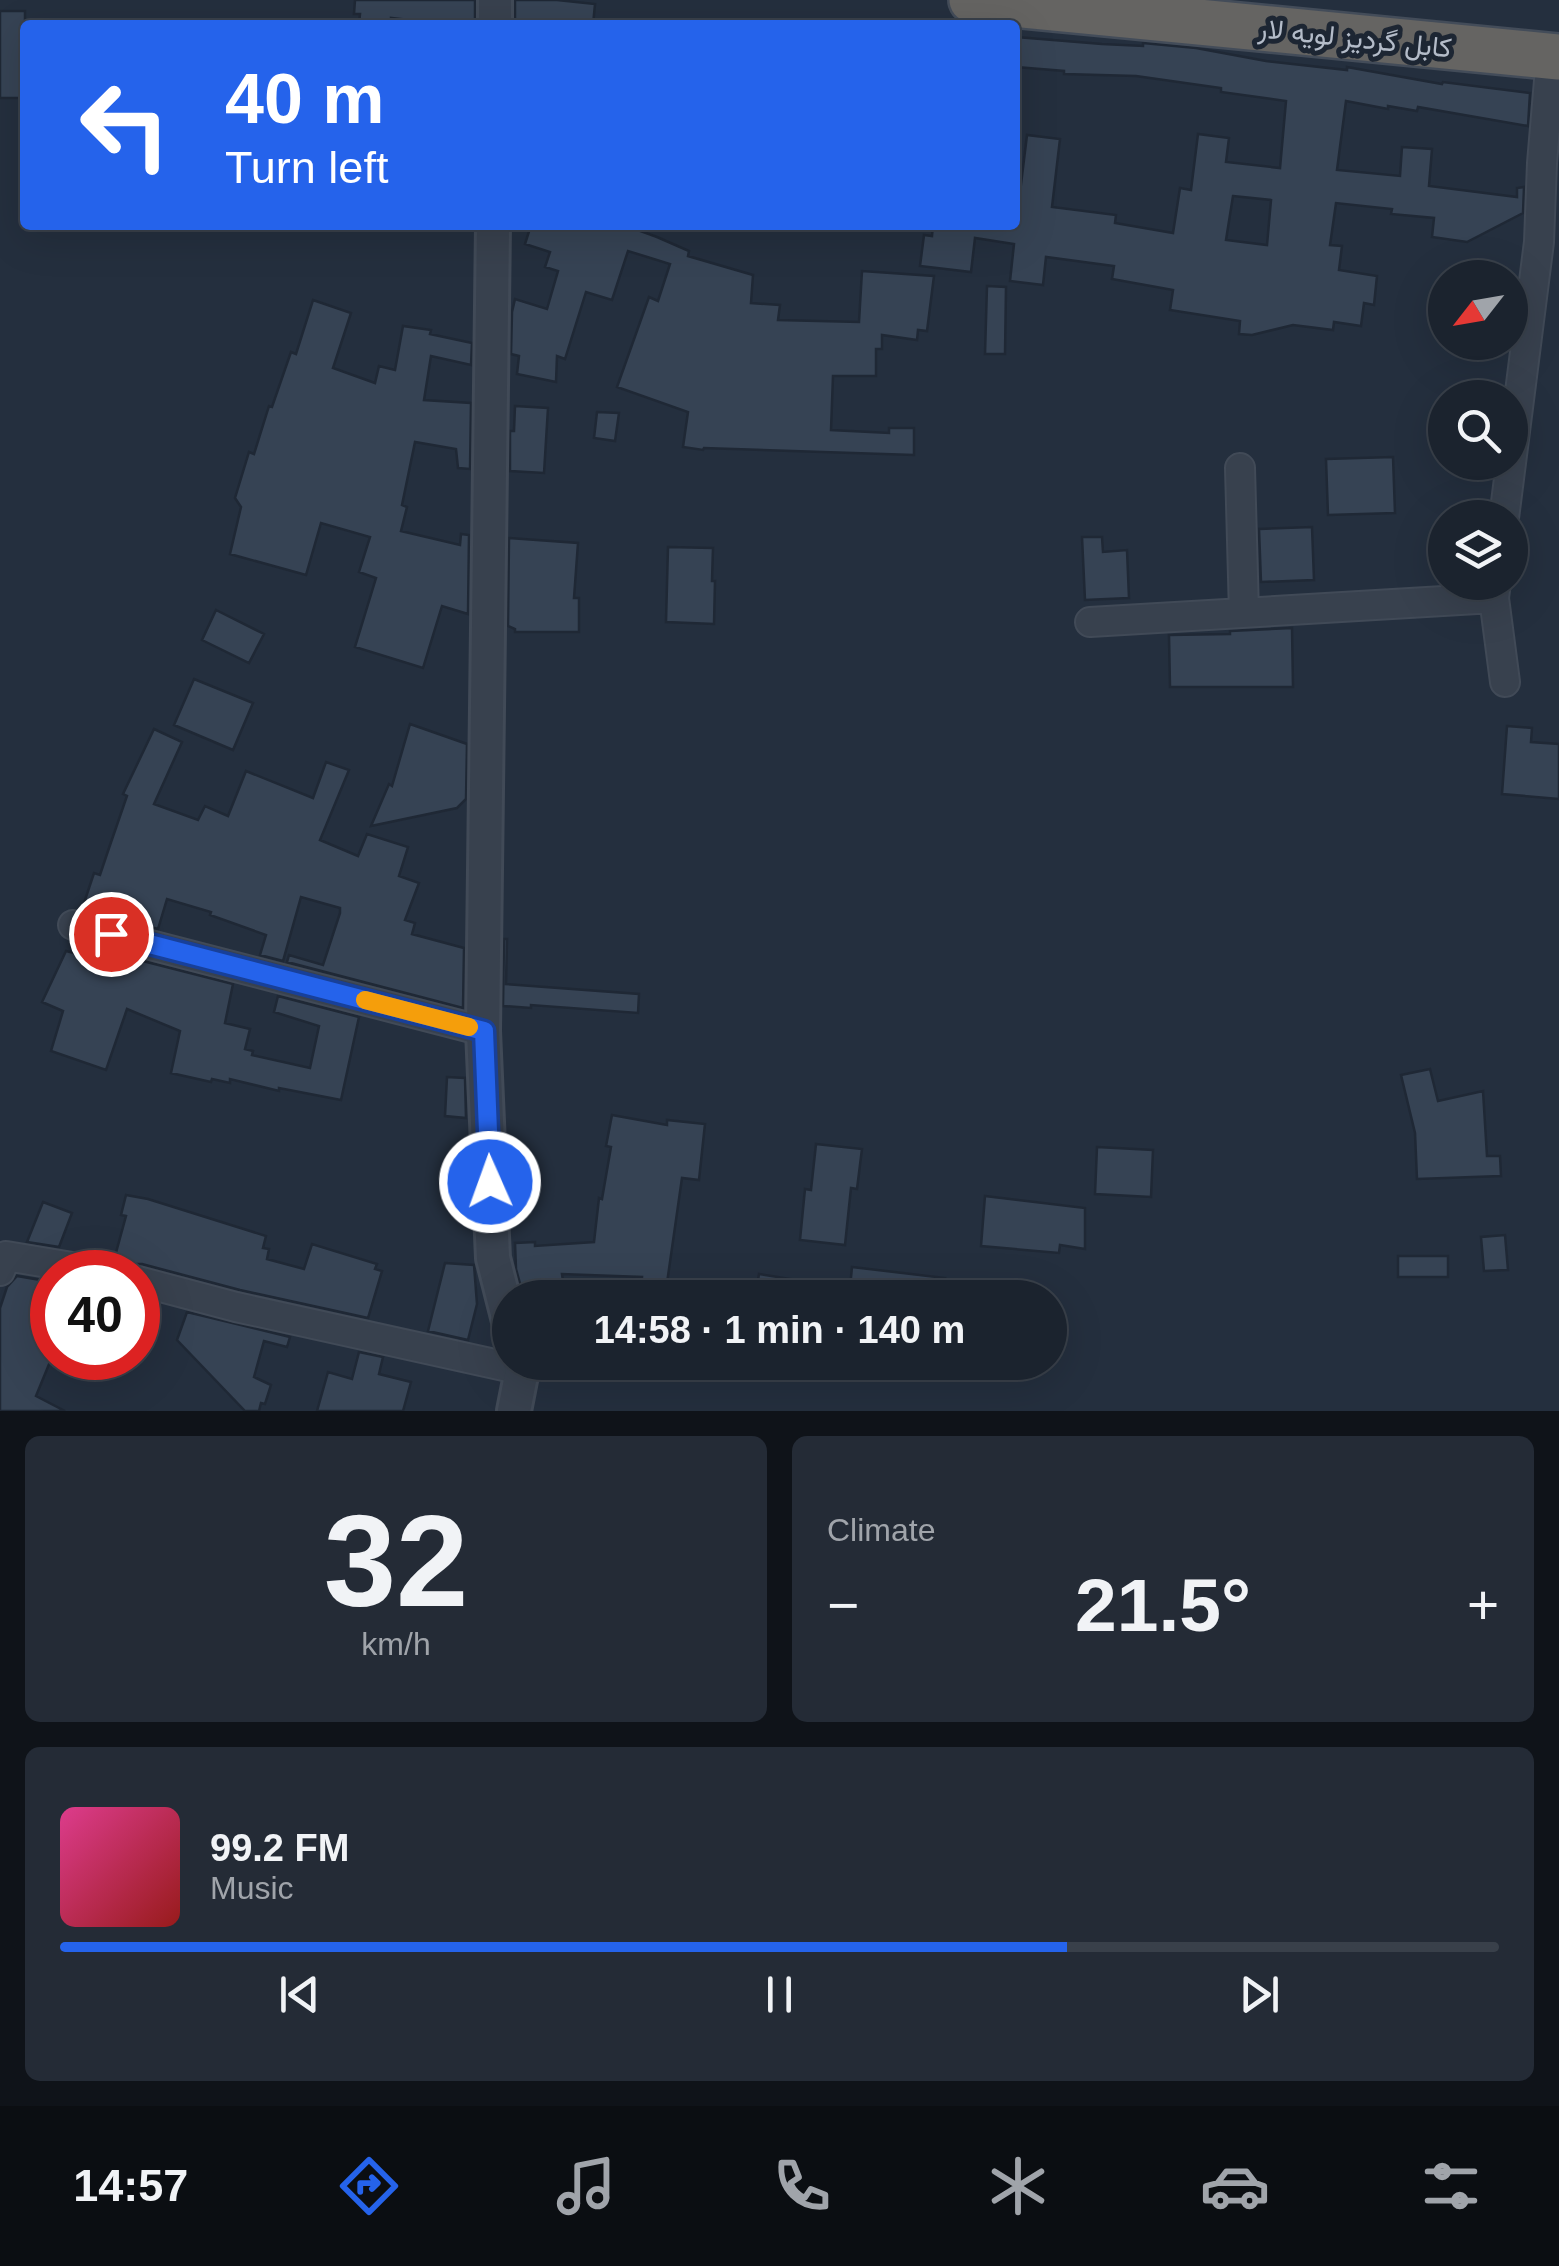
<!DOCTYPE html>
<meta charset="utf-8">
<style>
:root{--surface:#1b232e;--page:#242b36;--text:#f1f3f6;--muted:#a0a4aa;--line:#39404a;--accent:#2563eb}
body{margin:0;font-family:Arial,Vazirmatn,sans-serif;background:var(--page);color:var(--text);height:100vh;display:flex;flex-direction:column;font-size:38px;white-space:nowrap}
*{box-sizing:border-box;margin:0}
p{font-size:32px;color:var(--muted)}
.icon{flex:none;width:55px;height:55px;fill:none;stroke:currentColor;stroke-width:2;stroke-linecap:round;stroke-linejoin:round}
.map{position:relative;height:1411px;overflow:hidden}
.drawer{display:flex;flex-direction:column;gap:25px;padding:25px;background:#0f1319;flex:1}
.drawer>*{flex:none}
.top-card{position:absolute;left:20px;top:20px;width:1000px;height:210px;border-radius:10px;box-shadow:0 10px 40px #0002,0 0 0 2px var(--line);background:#2563eb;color:#fff;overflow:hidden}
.needle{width:65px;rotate:239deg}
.controls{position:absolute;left:1428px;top:260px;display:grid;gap:20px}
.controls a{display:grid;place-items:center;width:100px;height:100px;border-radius:50%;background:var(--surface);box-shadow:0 10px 40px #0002,0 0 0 2px var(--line);font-size:50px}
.speed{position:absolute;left:30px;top:1250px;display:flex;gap:20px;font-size:50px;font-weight:700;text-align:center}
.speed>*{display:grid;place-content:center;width:130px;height:130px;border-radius:50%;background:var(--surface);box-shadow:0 10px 40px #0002,0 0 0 2px var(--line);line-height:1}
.speed .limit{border:15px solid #d22;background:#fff;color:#111}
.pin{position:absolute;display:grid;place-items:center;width:85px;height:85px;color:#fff;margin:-42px;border:5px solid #fff;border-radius:50%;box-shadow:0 2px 10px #0007}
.me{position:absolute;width:110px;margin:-55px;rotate:358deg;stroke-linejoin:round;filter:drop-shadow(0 0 8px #0008)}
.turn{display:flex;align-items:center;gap:35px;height:210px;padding:0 40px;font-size:45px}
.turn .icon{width:130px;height:130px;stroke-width:2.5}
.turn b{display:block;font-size:70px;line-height:85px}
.big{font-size:75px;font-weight:600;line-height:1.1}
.drawer .tile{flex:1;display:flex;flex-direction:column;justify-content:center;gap:15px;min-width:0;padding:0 35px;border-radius:15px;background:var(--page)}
.drawer .dial{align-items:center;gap:0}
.dial b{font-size:130px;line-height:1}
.song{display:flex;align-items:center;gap:30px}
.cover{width:120px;height:120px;border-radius:15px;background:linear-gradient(135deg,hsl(330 70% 55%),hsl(0 70% 35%))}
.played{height:10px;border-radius:5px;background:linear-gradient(90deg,var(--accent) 70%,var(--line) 70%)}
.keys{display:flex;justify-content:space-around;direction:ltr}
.heat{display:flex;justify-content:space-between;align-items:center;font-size:55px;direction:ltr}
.drawer .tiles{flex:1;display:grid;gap:25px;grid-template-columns:1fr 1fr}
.tile:last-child{grid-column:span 2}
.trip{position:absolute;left:492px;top:1280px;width:575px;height:100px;border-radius:50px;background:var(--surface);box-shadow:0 10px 40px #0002,0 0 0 2px var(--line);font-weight:600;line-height:100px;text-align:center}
.tabs{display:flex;height:160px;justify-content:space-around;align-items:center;background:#0b0e12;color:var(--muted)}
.tabs .icon{width:70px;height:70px}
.tabs .current{color:var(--accent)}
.tabs b{font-size:45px;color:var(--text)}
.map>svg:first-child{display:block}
.building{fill:#364354;stroke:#1f2835;stroke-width:2.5;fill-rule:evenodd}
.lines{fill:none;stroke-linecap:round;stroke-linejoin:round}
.minor-casing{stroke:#414a57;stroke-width:32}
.tertiary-casing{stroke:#414a57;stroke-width:38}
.trunk-casing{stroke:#434c59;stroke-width:50}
.minor{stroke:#38414e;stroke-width:28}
.tertiary{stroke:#38414e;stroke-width:32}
.trunk{stroke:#656462;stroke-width:45}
.route-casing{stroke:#184099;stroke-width:25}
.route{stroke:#2563eb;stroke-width:18}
.slow{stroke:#f59e0b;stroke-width:18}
.labels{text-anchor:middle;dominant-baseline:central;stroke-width:10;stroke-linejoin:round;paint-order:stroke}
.street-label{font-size:28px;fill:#b4bcc9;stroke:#1d2633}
</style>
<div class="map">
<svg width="1559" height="1411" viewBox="0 0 1559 1411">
<rect width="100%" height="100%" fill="#242f3e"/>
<path class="building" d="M355,0H475V25H436V23L391,18V25H359L360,14H354Z
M515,0H557L595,4L593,25L515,24Z
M0,11H25V98H0Z
M1015,37L1102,44L1143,46V43L1196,48L1266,61L1347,70V67L1442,84L1443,82L1530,93L1528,126L1418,107L1417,111L1388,106V109L1346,101L1337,170L1400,176L1402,147L1432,149L1429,186L1517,197V188L1524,187L1523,213L1467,242L1432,237L1434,218L1391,214L1392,209L1336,203L1330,245L1342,246L1339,270L1377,276L1374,305L1364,303L1361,326L1334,322L1333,330L1293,325L1252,335L1239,334L1240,321L1170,310L1173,290L1112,279L1114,266L1046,257L1043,285L1010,281L1014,244L975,238L971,272L920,266L924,235L932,236L933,225H1016L1027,135L1060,139L1052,207L1116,215L1115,223L1173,233L1180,188L1191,190L1198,134L1229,138L1226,162L1280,168L1286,101L1221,92V88L1136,76L1064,74V71L1015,67ZM1233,196L1271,200L1267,245L1226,240Z
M531,225H624L657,237L689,251L688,256L753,275L751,303L780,305L778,320L859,322L862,271L934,276L927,331L918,330L917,340L882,335V349H876V376H833L831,430L889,433V428H914V455L704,448L703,450L683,447L688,412L617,387L649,297L658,301L670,264L628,251L612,300L586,292L565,359L557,356L556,382L517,374L519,356L511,354L512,312L515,299L547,309L558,271L545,267L550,252L525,244Z
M987,286L1006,287L1005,354H985Z
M313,300L351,313L333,368L375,383L379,366L395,370L403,326L431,330L430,334L472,343L471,365L431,356L424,400L471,403L470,469L458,468L456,449L415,442L402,505L407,507L401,531L460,545L461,534L469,535L468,614L442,606L423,668L355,647L376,578L359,572L370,537L321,523L306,575L230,554L241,507L235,498L249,452L254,454L269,406L272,407L291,352L296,354Z
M515,406L548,408L544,473L510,471V431H514Z
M597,412L619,413L615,441L594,438Z
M1393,457L1395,513L1328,515L1326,459Z
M1312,527L1314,580L1261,582L1259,529Z
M1082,537H1102L1103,552L1127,550L1129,598L1085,600Z
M509,538L578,543L574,598H579V632H515V629L508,626Z
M668,547L713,548L712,581H715L714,624L666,622Z
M216,610L264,634L249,663L202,640Z
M1292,628L1293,687H1170L1169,635L1230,634V631Z
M194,679L253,703L233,750L174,725Z
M410,724L467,744L466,799L457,808L371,826L389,784L392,786Z
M1507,726L1532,728L1531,742L1559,744V799L1502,794Z
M154,729L182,742L154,804L198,820L205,806L228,816L246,771L313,798L326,762L349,770L320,840L358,856L367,834L408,847L399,876L419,883L405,920L415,923L412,934L464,948L463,1008L287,962L289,955L323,965L340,913V908L301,897L283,961L260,955L266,935L210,915L211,912L167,899L158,929L82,909L94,873L100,875L108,851L127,796L123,794Z
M504,939H507L506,984L639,994L638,1013L531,1005V1008L503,1006Z
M76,944L233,984L225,1023L250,1029L245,1049L253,1051L252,1055L310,1068L319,1026L274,1012L278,996L359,1017L341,1100L279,1088V1091L230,1079V1083L212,1079L211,1082L171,1073L180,1031L127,1009L106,1070L51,1051L63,1011L42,1002L66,951L74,953Z
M1430,1069L1438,1101L1483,1091L1487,1156H1500L1501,1176L1417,1179L1415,1133L1401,1075Z
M447,1077L465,1078L466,1118L445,1116Z
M612,1115L667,1125V1120L705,1124L699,1180L682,1178L666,1290L641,1286L642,1277L562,1274L564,1288H555L557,1298H524L516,1269L515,1243L535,1242V1246L594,1242L599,1198L602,1199L611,1147L606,1146Z
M816,1144L862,1149L857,1189L851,1188L845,1245L800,1240L805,1189L811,1190Z
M1097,1147L1153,1150L1151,1197L1095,1194Z
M126,1195L148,1199L266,1236L263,1248L269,1249L267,1259L304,1269L312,1244L377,1264L375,1269L382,1271L368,1318L240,1290L142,1264H133L123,1272H119L114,1260L126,1216L121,1215Z
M985,1196L1085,1208V1249L1060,1245L1059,1253L981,1246Z
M43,1202L72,1213L59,1247L27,1242Z
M1505,1235L1508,1270L1484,1271L1481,1237Z
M1398,1256H1448V1277H1398Z
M445,1263L474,1265L477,1304L468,1340L428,1331Z
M852,1267L945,1278L943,1298H849Z
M759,1274L790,1279L788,1298H755Z
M17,1276L52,1282V1357L36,1396L65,1411H0V1308L7,1287Z
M187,1312L290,1337L287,1347L264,1341L254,1377L271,1385L265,1404L261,1403L259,1411H245L177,1340Z
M359,1352L383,1357L379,1374L411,1382L403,1411H317L328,1372L352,1379Z"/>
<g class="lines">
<g class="minor-casing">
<path id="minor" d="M1240,468L1244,613
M1504,518L1539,242L1542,163L1551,57
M1496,582L1494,598L1505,682
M1090,622L1494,598
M73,925L483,1031
M0,1271L6,1256L102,1272
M138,1281L236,1307L522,1370"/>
</g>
<g class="tertiary-casing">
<path id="tertiary" d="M495,25V0
M493,225L483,1031L493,1258L510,1325
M514,1411L522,1370L520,1362"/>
</g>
<g class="trunk-casing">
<path id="trunk" d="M972,0L1559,57"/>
</g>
<use href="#minor" class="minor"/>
<use href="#tertiary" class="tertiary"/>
<use href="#trunk" class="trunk"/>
</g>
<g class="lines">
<g class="route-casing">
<path id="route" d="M111,934L484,1031L490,1182"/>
</g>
<use href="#route" class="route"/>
<path class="slow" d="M365,1000L469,1027"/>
</g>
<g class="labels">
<g class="street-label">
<text transform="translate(1355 38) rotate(6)">کابل گردیز لویه لار</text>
</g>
</g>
</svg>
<div class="controls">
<a><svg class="needle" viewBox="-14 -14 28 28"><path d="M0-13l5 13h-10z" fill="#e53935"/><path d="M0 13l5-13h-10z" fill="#a0a4aa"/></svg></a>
<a><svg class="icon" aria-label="search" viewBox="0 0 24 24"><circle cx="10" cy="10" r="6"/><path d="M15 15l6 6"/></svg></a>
<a><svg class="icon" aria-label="layers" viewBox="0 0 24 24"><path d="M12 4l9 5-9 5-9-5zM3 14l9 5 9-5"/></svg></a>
</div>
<div class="speed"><div class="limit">40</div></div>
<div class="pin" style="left:111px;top:934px;background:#d93025"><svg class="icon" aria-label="arrive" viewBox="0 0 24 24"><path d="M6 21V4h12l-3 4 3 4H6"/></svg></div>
<svg class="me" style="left:490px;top:1182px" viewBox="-20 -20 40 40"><circle r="17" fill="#2563eb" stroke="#fff" stroke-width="3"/><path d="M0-11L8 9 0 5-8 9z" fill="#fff"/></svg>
<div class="trip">14:58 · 1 min · 140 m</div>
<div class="top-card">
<div class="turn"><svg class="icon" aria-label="left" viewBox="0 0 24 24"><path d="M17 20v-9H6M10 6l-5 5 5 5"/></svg><div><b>40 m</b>Turn left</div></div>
</div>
</div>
<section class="drawer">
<div class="tiles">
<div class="tile dial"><b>32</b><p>km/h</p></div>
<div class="tile"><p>Climate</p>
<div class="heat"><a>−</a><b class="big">21.5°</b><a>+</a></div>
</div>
<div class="tile">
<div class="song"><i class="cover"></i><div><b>99.2 FM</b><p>Music</p></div></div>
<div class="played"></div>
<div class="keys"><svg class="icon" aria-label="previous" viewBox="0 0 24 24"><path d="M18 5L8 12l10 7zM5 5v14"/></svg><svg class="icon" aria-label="pause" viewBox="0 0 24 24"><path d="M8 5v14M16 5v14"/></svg><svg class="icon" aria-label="next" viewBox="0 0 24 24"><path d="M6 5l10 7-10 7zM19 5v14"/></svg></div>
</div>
</div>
</section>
<nav class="tabs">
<b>14:57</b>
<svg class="icon current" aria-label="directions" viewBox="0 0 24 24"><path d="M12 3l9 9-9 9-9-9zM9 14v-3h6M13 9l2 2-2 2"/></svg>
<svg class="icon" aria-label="music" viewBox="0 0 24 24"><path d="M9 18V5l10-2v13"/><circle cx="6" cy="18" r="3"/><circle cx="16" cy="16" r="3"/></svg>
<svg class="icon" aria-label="phone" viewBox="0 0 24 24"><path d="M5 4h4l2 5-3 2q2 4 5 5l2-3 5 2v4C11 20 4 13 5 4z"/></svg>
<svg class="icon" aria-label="climate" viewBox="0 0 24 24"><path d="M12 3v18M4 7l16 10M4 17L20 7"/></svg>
<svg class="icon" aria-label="car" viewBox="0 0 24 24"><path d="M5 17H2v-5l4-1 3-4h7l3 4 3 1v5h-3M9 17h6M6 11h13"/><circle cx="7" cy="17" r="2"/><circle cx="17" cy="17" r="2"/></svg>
<svg class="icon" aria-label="filters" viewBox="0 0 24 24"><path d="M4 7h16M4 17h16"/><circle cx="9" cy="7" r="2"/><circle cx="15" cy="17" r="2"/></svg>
</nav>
